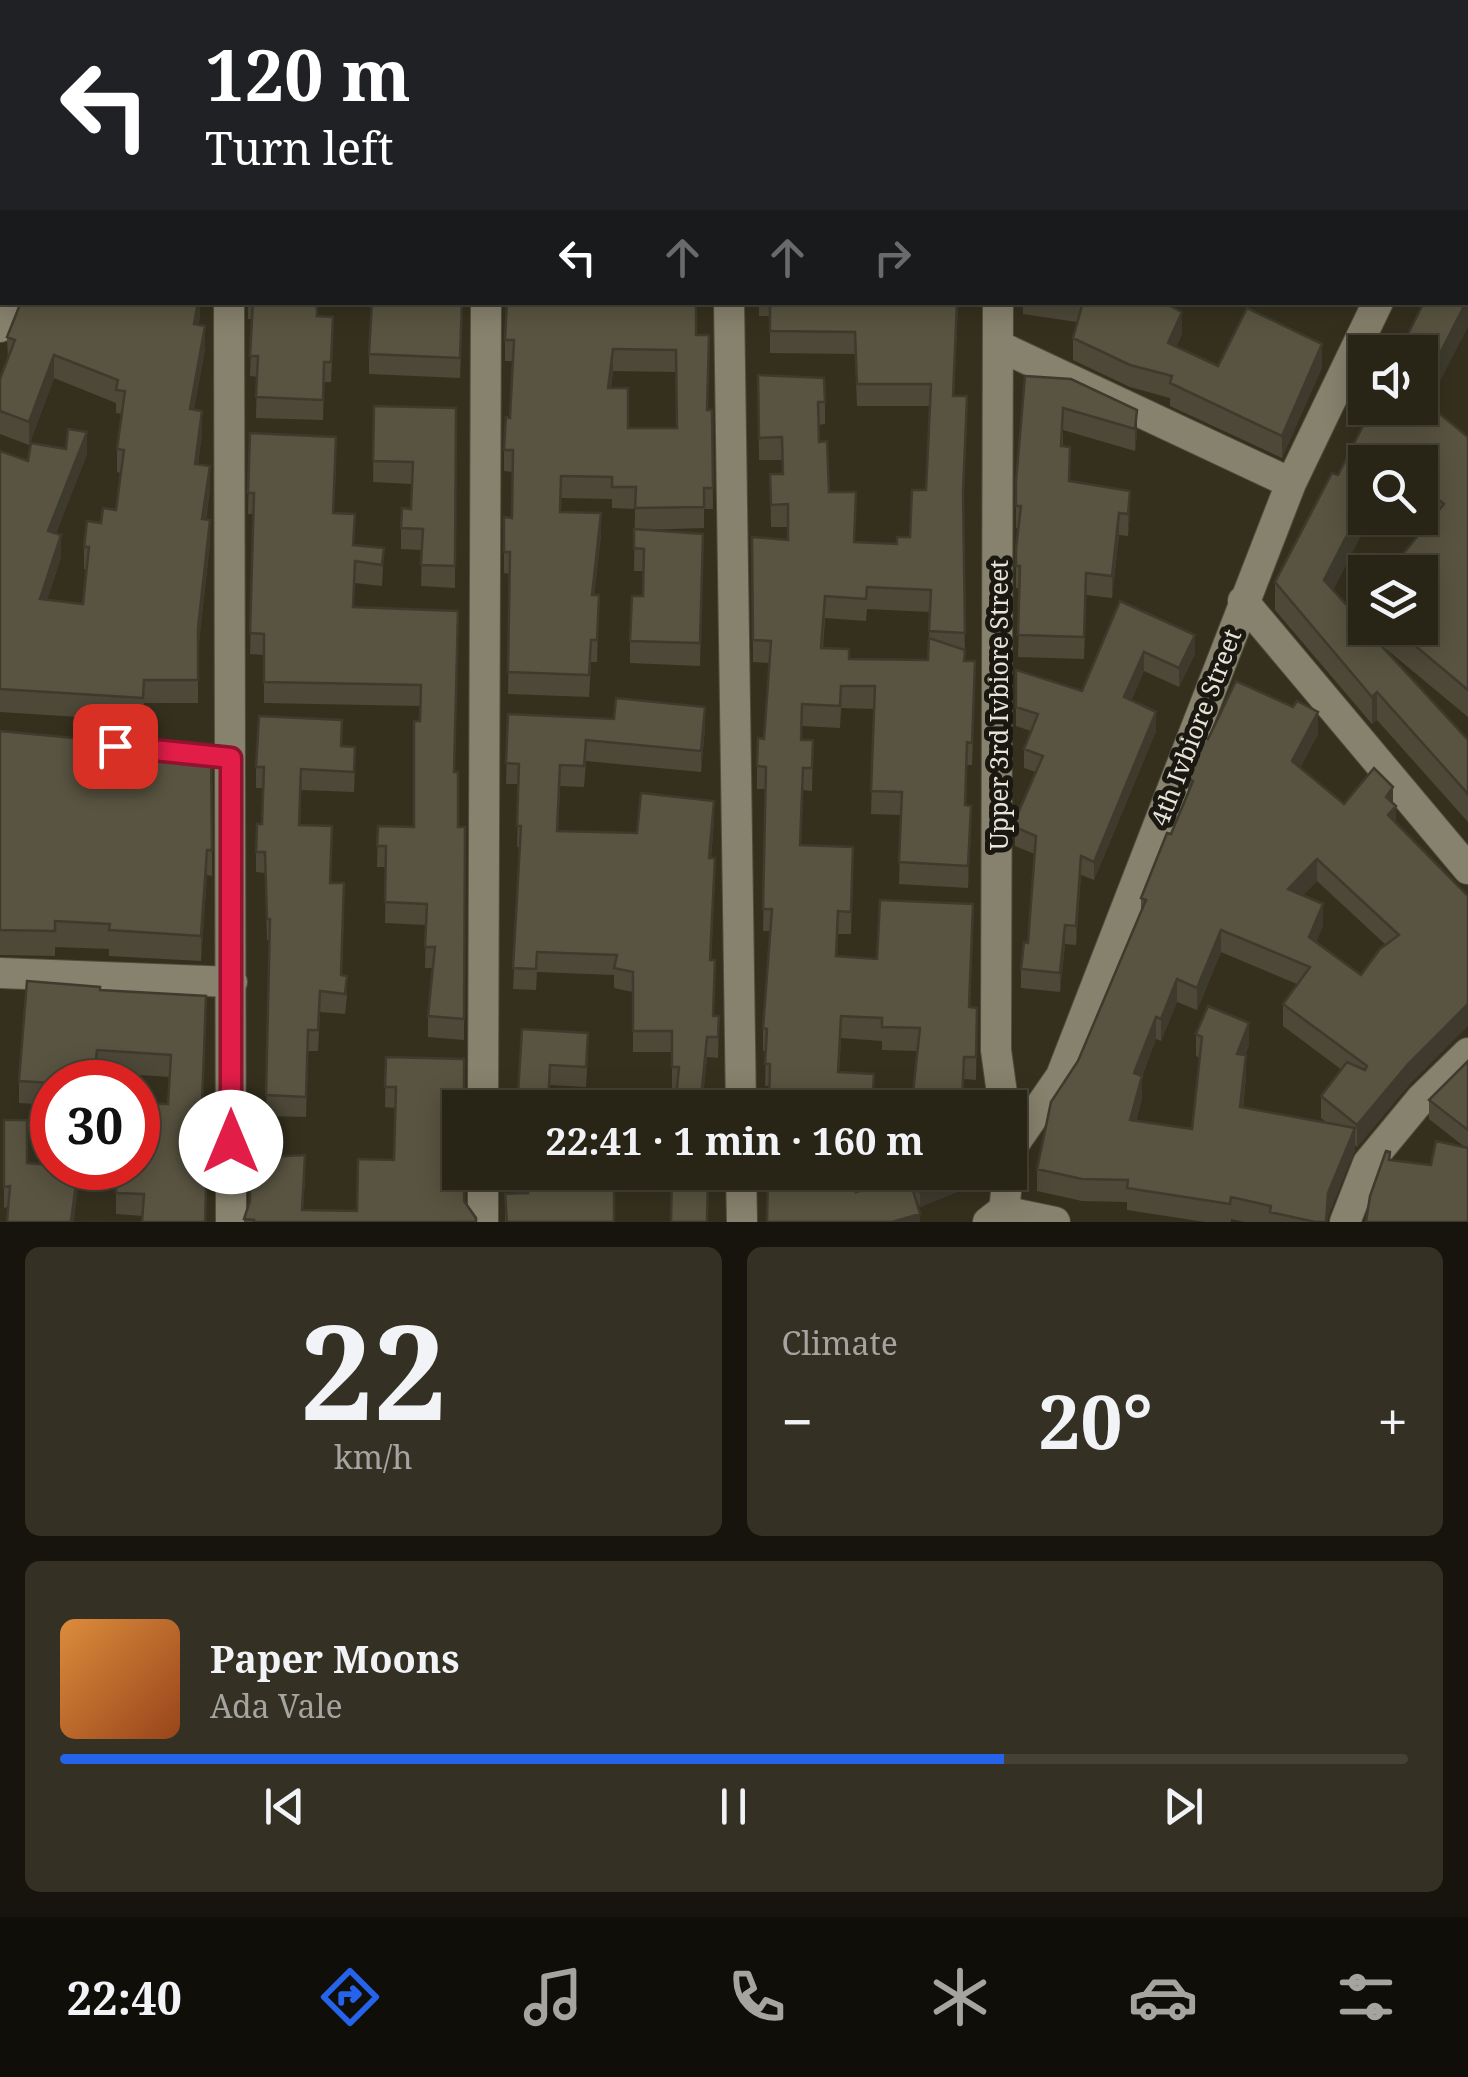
<!DOCTYPE html>
<meta charset="utf-8">
<style>
:root{--surface:#282416;--page:#343023;--text:#f1f3f6;--muted:#a5a4a1;--line:#444135;--accent:#2563eb}
body{margin:0;font-family:"Noto Serif",serif;background:var(--page);color:var(--text);height:100vh;display:flex;flex-direction:column;font-size:38px;white-space:nowrap}
*{box-sizing:border-box;margin:0}
p{font-size:32px;color:var(--muted)}
.icon{flex:none;width:55px;height:55px;fill:none;stroke:currentColor;stroke-width:2;stroke-linecap:round;stroke-linejoin:round}
.map{position:relative;height:1222px;overflow:hidden}
.panel{display:flex;flex-direction:column;gap:25px;padding:25px;background:#16140c;flex:1}
.panel>*{flex:none}
.top-card{position:absolute;left:0px;top:0px;width:1470px;height:305px;box-shadow:0 5px 25px #0003,0 0 0 2px var(--line);background:#202124;color:#fff;overflow:hidden}
.tools{position:absolute;left:1348px;top:335px;display:grid;gap:20px}
.tools a{display:grid;place-items:center;width:90px;height:90px;border-radius:0px;background:var(--surface);box-shadow:0 5px 25px #0003,0 0 0 2px var(--line);font-size:50px}
.speed{position:absolute;left:30px;top:1060px;display:flex;gap:20px;font-size:50px;font-weight:700;text-align:center}
.speed>*{display:grid;place-content:center;width:130px;height:130px;border-radius:50%;background:var(--surface);box-shadow:0 5px 25px #0003,0 0 0 2px var(--line);line-height:1}
.speed .limit{border:15px solid #d22;background:#fff;color:#111}
.pin{position:absolute;display:grid;place-items:center;width:85px;height:85px;color:#fff;margin:-42px;border-radius:20px;box-shadow:0 5px 15px #0006}
.me{position:absolute;width:110px;margin:-55px;rotate:0deg;stroke-linejoin:round;filter:drop-shadow(0 0 8px #0008)}
.turn{display:flex;align-items:center;gap:35px;height:210px;padding:0 40px;font-size:45px}
.turn .icon{width:130px;height:130px;stroke-width:2.5}
.turn b{display:block;font-size:70px;line-height:85px}
.lanes{display:flex;align-items:center;height:95px;padding:0 40px;background:#0003;justify-content:center;gap:50px;direction:ltr}
.lanes .off{opacity:.35}
.big{font-size:75px;font-weight:700;line-height:1.1}
.panel .widget{flex:1;display:flex;flex-direction:column;justify-content:center;gap:15px;min-width:0;padding:0 35px;border-radius:15px;background:var(--page)}
.panel .dial{align-items:center;gap:0}
.dial b{font-size:130px;line-height:1}
.song{display:flex;align-items:center;gap:30px}
.cover{width:120px;height:120px;border-radius:15px;background:linear-gradient(135deg,hsl(30 70% 55%),hsl(20 70% 35%))}
.played{height:10px;border-radius:5px;background:linear-gradient(90deg,var(--accent) 70%,var(--line) 70%)}
.keys{display:flex;justify-content:space-around;direction:ltr}
.heat{display:flex;justify-content:space-between;align-items:center;font-size:55px;direction:ltr}
.panel .tiles{flex:1;display:grid;gap:25px;grid-template-columns:1fr 1fr}
.widget:last-child{grid-column:span 2}
.trip{position:absolute;left:442px;top:1090px;width:585px;height:100px;border-radius:0px;background:var(--surface);box-shadow:0 5px 25px #0003,0 0 0 2px var(--line);font-weight:700;line-height:100px;text-align:center}
.tab-bar{display:flex;height:160px;justify-content:space-around;align-items:center;background:#100e09;color:var(--muted)}
.tab-bar .icon{width:70px;height:70px}
.tab-bar .active{color:var(--accent)}
.tab-bar b{font-size:45px;color:var(--text)}
.map>svg:first-child{display:block}
.lines{fill:none;stroke-linecap:round;stroke-linejoin:round}
.minor-casing{stroke:#514d3d;stroke-width:32}
.minor{stroke:#87826d;stroke-width:30}
.wall{fill:#4d4838;fill-rule:evenodd}
.shaded-wall{fill:#3e3b2e}
.building{fill:#595441;stroke:#3e3b2e;stroke-width:2.5;fill-rule:evenodd}
.route-casing{stroke:#92132f;stroke-width:25}
.route{stroke:#e11d48;stroke-width:18}
.labels{text-anchor:middle;dominant-baseline:central;stroke-width:10;stroke-linejoin:round;paint-order:stroke}
.street-label{font-size:25px;fill:#e6e3d8;stroke:#1a1810}
</style>
<div class="map">
<svg width="1468" height="1222" viewBox="0 0 1468 1222">
<rect width="100%" height="100%" fill="#35301e"/>
<g class="lines">
<g class="minor-casing">
<path id="minor" d="M227,0V2
M725,0V2
M812,0L817,2
M129,2L130,0
M486,2V0
M893,2L895,0
M1468,120V119
M229,302L231,1222
M729,302L741,1108
M998,302L996,1050L1004,1108
M0,327L10,302
M999,346L1291,483
M1243,601L1468,869
M0,973L232,982
M483,1108L486,302
M1010,1150L1061,1076L1291,483L1378,302
M741,1172L742,1222
M483,1222V1172
M988,1222L1002,1211L1055,1222
M1003,1222L1008,1172
M1345,1222L1368,1163L1421,1099L1468,1053"/>
</g>
<use href="#minor" class="minor"/>
</g>
<path class="wall" d="M250,0H466V2H250Z
M1468,215V326L1428,404L1468,437V717L1385,648L1468,740V822L1377,720L1372,724L1275,610V582L1338,475ZM1365,462H1420V512L1431,521L1420,628H1365L1333,590L1370,518Z
M200,302L198,325L205,349L194,409L202,433L198,464L210,489L206,520L210,543L198,651V703H144L143,721L0,712V451L28,461L87,454L56,533L61,557L47,600L83,604L87,570L84,569V547L101,523L116,510L121,473L117,472V449L122,414L116,413V403L54,378L29,445L0,434V379L8,360L7,337Z
M248,302H317V316L333,337L331,382H324L323,420L256,418L257,377L250,376L252,319H248Z
M759,302H958L954,396L967,419L963,508L965,661L975,683L972,765H967L966,805L971,828L968,888L899,884L901,815L871,814L874,709L841,708L840,728L802,726L801,740H813L812,791L803,790L801,845L853,847L851,934H838L837,956L877,959L973,926L970,1008H977L976,1080L964,1079L963,1108H912L918,1051L882,1050V1041L841,1038L839,1072L874,1074V1108H769V1086H765L766,1051H763V1028L770,931H763L766,789H757V766L764,739L769,663L753,662L752,537L788,540V527H771L770,474H782V460H759L758,375L825,402V424L818,425L819,442L829,492L855,542L897,544L910,537L926,490L930,406H857L855,354L770,353V316H759ZM867,609L930,612L928,660L849,659L823,648L825,618L866,621Z
M1023,302H1138L1182,334L1176,347L1218,366L1322,367L1282,458L1170,406V398L1130,387L1073,360V338L1077,322L1023,314Z
M462,321L460,378L369,374V354Z
M696,335L707,410H712L713,509H704V528L640,530L703,534L700,666L630,663V641L643,596L644,571H634L635,509L612,508V499L561,498V512L601,535L594,595H599L597,662H591L589,697L508,694L510,574L504,573V517L512,518L513,472L504,471V450L510,418L513,361H505V340ZM613,371L676,372L677,428H628L611,388Z
M1025,376L1137,410V432L1135,451L1063,430V446L1069,481L1130,513L1128,536L1119,535L1112,598L1086,595L1084,659L1018,657L1020,588H1016V549L1018,528H1016V482Z
M374,406L456,408L455,588L421,586L422,550L401,549V528L411,509L412,484L373,482Z
M250,433L336,458L334,513L354,545L384,548L382,586L355,583L353,607L458,611L454,772L458,827H465L464,1040L428,1037V1016L433,968H425L426,925L385,923L386,867H377L378,826L414,827L420,706L264,703V655L250,654L254,514H248Z
M1120,601L1195,654L1179,687L1144,671L1131,701L1156,731L1094,880L1081,875L1076,945L1065,944L1060,992L1021,988V969L1028,943L1035,854L1015,846V820L1036,772L1024,768V749L1031,731L1016,726V670L1082,691Z
M508,714L705,727L701,772L586,761L584,787L560,786L558,831L637,833L714,821L711,858L715,878L711,960L714,1016H719L718,1058L707,1057L702,1108H675L677,1088H672V1052H633V992L614,988V975L537,972L536,990L513,989L520,847H517L519,784H506Z
M0,731L212,850V876L207,875L201,961L109,956V949L55,947V956L0,955Z
M1318,734L1300,768L1344,804L1393,803L1396,824L1408,1086L1357,1147L1355,1145V1150L1328,1215L1327,1222H1244L1231,1219V1222H1205L1127,1210V1202L1082,1201L1037,1191V1169L1078,1061L1141,912V898L1171,834L1188,793V778L1208,739ZM1317,881L1386,945L1361,975L1316,942L1323,926L1303,895ZM1221,952L1297,984L1283,1004V1026L1342,1070L1321,1096V1118L1327,1123L1243,1108L1246,1077L1245,1055L1249,1045L1196,1034V1056L1200,1058L1192,1129L1136,1121L1142,1098V1076L1156,1039L1161,1041L1177,1002L1197,1010Z
M341,746L355,767L354,792L301,790L300,825L331,883L344,904L342,975L347,996L345,1014L320,1012L318,1051H308L306,1117L266,1116L270,940H267L265,873L256,872V852L262,824L263,788H256V767Z
M100,990L206,996L203,1105L212,1106V1182L207,1181L143,1216L116,1214V1168L168,1104L169,1077L97,1072L96,1082H52V1105L19,1103V1081Z
M522,1029L588,1053L586,1087L550,1085L549,1106L645,1108H518Z
M386,1057L476,1222H244V1219L305,1176L303,1210L357,1211L394,1160L396,1108L385,1107Z
M1468,1061V1222L1390,1160L1431,1165L1466,1148L1429,1119V1100Z
M4,1120L27,1163L78,1189L4,1208Z
M529,1172H723L722,1178H708L672,1192L614,1190V1222H505V1194L528,1193Z
M768,1172H859L858,1192L908,1177L906,1172H972V1186L920,1207L913,1192L920,1222Z"/>
<path class="shaded-wall" d="M1303,0H1322V2H1300Z
M2,247V269L0,276V254Z
M1468,299V326L1418,424L1420,393Z
M198,302H200V318L194,347V324Z
M1182,312V334L1168,366V343Z
M205,326V349L190,432V409Z
M1322,344V367L1282,458V436Z
M613,349V371L608,409V388Z
M54,355V378L29,445V422Z
M1137,410V432L1135,451V429Z
M202,411V433L195,486V464Z
M87,432V454L48,553V531Z
M210,466V489L202,542V519Z
M1130,491V513L1128,536V514Z
M1365,500V518H1370L1324,608V580Z
M601,513V535L592,617V595Z
M1119,513V535L1112,598V576Z
M210,520V543L198,651V703V628Z
M61,535V557L40,622V599Z
M1365,628H1376V640L1364,652Z
M1195,635V654L1179,687V668Z
M1144,652V671L1124,716V697Z
M1377,692V720L1372,724V697Z
M705,707V727L701,772V751Z
M1156,712V731L1094,880V862Z
M1318,712V734L1292,783V761Z
M1393,787V809L1386,797Z
M714,801V821L709,878V858Z
M971,806V828L968,888V866Z
M1396,806V828L1388,815Z
M207,850V875L201,961V936Z
M1081,856V875L1076,945V926Z
M1317,859V881L1288,911V889Z
M1323,904V926L1309,959V937Z
M1065,925V944L1060,992V973Z
M1221,930V952L1197,1010V988Z
M1177,979V1002L1161,1041V1019Z
M1468,1004V1026L1408,1086L1357,1147V1125L1408,1064Z
M1156,1017V1039L1134,1095V1073Z
M1249,1023V1045L1237,1076V1054Z
M707,1037V1057L702,1108H700Z
M1246,1055V1077L1240,1129V1107Z
M1142,1076V1098L1130,1142V1120Z
M1355,1128V1150L1326,1222L1328,1193Z
M78,1168V1189L74,1222H71Z
M968,1172H972V1186L920,1207V1192Z
M920,1214V1222H892Z"/>
<path class="building" d="M0,0H93L92,2H2V4L0,3Z
M153,0H180V2H152Z
M266,0H466V2H266Z
M510,0H539V2H510Z
M593,0H701L700,2H596Z
M910,0H1017L1015,2H909Z
M1162,0H1303L1300,2H1161Z
M1440,0L1442,2H1352L1350,1Z
M2,8V247L0,254V15Z
M21,302H198L194,324L205,326L190,409L202,411L195,464L210,466L202,519L210,520L198,628V680H144L143,698L0,689V451L28,461L31,443L66,449L68,429L87,432L48,531L61,535L40,599L83,604L89,547H84L87,521L101,523L103,508L116,510L124,450L117,449L125,391L116,390L118,380L54,355L29,422L0,411V379L15,340L7,337Z
M253,302H317V316L333,317L331,362H324L323,400L256,397L258,356H250Z
M372,302H462L460,358L369,354Z
M507,302H696V335H709L707,410H712L713,488H704V507L635,508L636,487H612V477L561,476L560,512L601,513L592,595H599L597,640H591L589,675L508,672L510,552H504V517L512,518L513,450H504L506,417L510,418L514,340H505ZM613,349L676,350L677,428H628V388H608Z
M770,302H957L953,396H967L963,492L965,633L929,631L931,590L867,587L866,599L825,596L821,648L849,649V659L928,660L929,638L965,650L964,661H975L972,743L967,742L965,805L971,806L968,866L899,862L902,792L871,791L875,686H841L840,706L802,704L801,740H813L812,768H803L800,845L853,847L851,912L838,911L836,956L877,959L880,900L973,904L969,1007L977,1008L976,1057H964L962,1103L912,1102L920,1028L882,1027V1018L841,1016L838,1072L874,1074L872,1108H769L770,1064H765L767,1029L763,1028L772,909H763L766,767L757,766L758,738L764,739L771,641L753,640L752,537L788,540V504L771,505L770,474H783L782,437L759,438L758,375L824,378L825,402H818L819,442L827,441L829,492H856L854,542L897,544V537H910L912,490H926L931,384H857L855,332L770,331Z
M1083,302H1162L1182,312L1168,343L1218,366L1247,308L1322,344L1282,436L1170,383L1172,376L1130,365L1073,338Z
M1424,302H1466L1420,393V352H1399Z
M1025,376L1071,379L1137,410L1135,429L1063,408L1061,446L1070,447L1069,481L1130,491L1128,514L1119,513L1112,576L1086,573L1084,637L1018,635L1020,566H1016V549L1021,506H1016V482Z
M1420,398L1468,437V690L1394,628H1420V572H1388L1444,504L1420,484V462H1394L1387,457L1384,462H1365V500L1324,580L1354,613L1365,600V628L1468,740V794L1377,692L1372,697L1275,582L1332,473L1338,475L1372,408H1420Z
M374,406L456,408L455,566L421,565L423,529L401,528L402,508L411,509L413,462L373,461Z
M250,433L336,437L333,513L355,514L353,545L384,548L382,565L355,561L353,607L458,611L454,772H458V827H465L464,1019L428,1016L435,947H425L427,904L385,902L386,846H377L378,826L414,827V721H420L421,685L264,682V634L250,633L254,493H248Z
M634,529L703,534L700,643L630,641L632,596H643L644,549L634,548Z
M1120,601L1195,635L1179,668L1144,652L1124,697L1156,712L1094,862L1081,856L1076,926L1065,925L1060,973L1021,969L1024,942L1028,943L1036,836L1015,827V820L1043,756L1024,749L1038,714L1016,707V670L1082,691Z
M1236,681L1293,707L1297,701L1318,712L1292,761L1344,804L1374,768L1393,787L1386,797L1396,806L1388,815L1468,896V1004L1408,1064L1357,1125L1321,1096L1347,1062L1365,1070L1367,1066L1283,1004L1310,967L1221,930L1197,988L1177,979L1161,1019L1156,1017L1134,1073L1142,1076L1130,1120L1192,1129L1202,1037L1196,1034L1208,1006L1249,1023L1237,1054L1246,1055L1240,1107L1355,1128L1328,1193L1326,1222H1315L1270,1212L1271,1206L1231,1197L1230,1204L1127,1188L1128,1180L1082,1179L1037,1169L1051,1102L1078,1061L1146,900L1141,898L1167,833L1171,834L1193,781L1188,778L1204,737L1208,739ZM1317,859L1399,935L1380,949L1361,975L1309,937L1323,904L1288,889Z
M616,698L705,707L701,751L586,740L584,766L560,765L557,831L637,833L641,793L714,801L709,858H715L710,960H715L713,1016H719L718,1037H707L700,1108H675L679,1067H672V1031H633V972L614,968L617,955L537,952L536,969L513,968L521,826H517L519,764L506,763L508,714L614,719Z
M259,716L342,720L341,746L355,747L354,772L301,769L299,825L332,826L330,883H344L341,975L347,976L345,994L320,991L318,1030H308L306,1097L266,1095L270,919H267L265,852H256L257,824H262L264,767H256Z
M0,731L211,751L212,850H207L201,936L109,930L110,924L55,921V931L0,930Z
M27,981L100,987V990L206,996L202,1105L212,1106V1160H207L205,1222H142L144,1194L116,1193V1168H138V1103L168,1104L171,1055L97,1050L94,1082L52,1083L19,1081Z
M522,1029L588,1033L586,1067L550,1065L548,1106L607,1104L645,1108H523L524,1094H518Z
M386,1057L464,1059V1108H460V1172H464V1201L476,1218V1222H254V1220L244,1219L250,1201V1158L305,1155L302,1210L357,1211L358,1159L394,1160L396,1087H385Z
M1468,1061V1130L1429,1100Z
M4,1120H27V1163L52,1165V1168H78L71,1222H7L10,1186L4,1187Z
M1436,1141L1468,1148V1222H1366L1370,1196L1386,1151L1390,1152L1389,1160L1431,1165Z
M529,1172H614V1222H507L505,1194L528,1193Z
M672,1172H708L707,1222H671Z
M768,1172H857L856,1192L909,1177L920,1214L892,1222H767Z
M912,1172H968L920,1192Z"/>
<g class="lines">
<g class="route-casing">
<path id="route" d="M115,746L231,758V1142"/>
</g>
<use href="#route" class="route"/>
</g>
<g class="labels">
<g class="street-label">
<text transform="translate(998 705) rotate(-90)">Upper 3rd Ivbiore Street</text>
<text transform="translate(1195 727) rotate(-69)">4th Ivbiore Street</text>
</g>
</g>
</svg>
<div class="tools">
<a><svg class="icon" aria-label="sound" viewBox="0 0 24 24"><path d="M4 9h4l5-4v14l-5-4H4zM17 9q2 3 0 6"/></svg></a>
<a><svg class="icon" aria-label="search" viewBox="0 0 24 24"><circle cx="10" cy="10" r="6"/><path d="M15 15l6 6"/></svg></a>
<a><svg class="icon" aria-label="layers" viewBox="0 0 24 24"><path d="M12 4l9 5-9 5-9-5zM3 14l9 5 9-5"/></svg></a>
</div>
<div class="speed"><div class="limit">30</div></div>
<div class="pin" style="left:115px;top:746px;background:#d93025"><svg class="icon" aria-label="arrive" viewBox="0 0 24 24"><path d="M6 21V4h12l-3 4 3 4H6"/></svg></div>
<svg class="me" style="left:231px;top:1142px" viewBox="-20 -20 40 40"><circle r="19" fill="#fff"/><path d="M0-13L10 11 0 6-10 11z" fill="#e11d48"/></svg>
<div class="trip">22:41 · 1 min · 160 m</div>
<div class="top-card">
<div class="turn"><svg class="icon" aria-label="left" viewBox="0 0 24 24"><path d="M17 20v-9H6M10 6l-5 5 5 5"/></svg><div><b>120 m</b>Turn left</div></div>
<div class="lanes"><svg class="icon" aria-label="left" viewBox="0 0 24 24"><path d="M17 20v-9H6M10 6l-5 5 5 5"/></svg><svg class="icon off" aria-label="ahead" viewBox="0 0 24 24"><path d="M12 20V5M6 11l6-6 6 6"/></svg><svg class="icon off" aria-label="ahead" viewBox="0 0 24 24"><path d="M12 20V5M6 11l6-6 6 6"/></svg><svg class="icon off" aria-label="right" viewBox="0 0 24 24"><path d="M7 20v-9h11M14 6l5 5-5 5"/></svg></div>
</div>
</div>
<section class="panel">
<div class="tiles">
<div class="widget dial"><b>22</b><p>km/h</p></div>
<div class="widget"><p>Climate</p>
<div class="heat"><a>−</a><b class="big">20°</b><a>+</a></div>
</div>
<div class="widget">
<div class="song"><i class="cover"></i><div><b>Paper Moons</b><p>Ada Vale</p></div></div>
<div class="played"></div>
<div class="keys"><svg class="icon" aria-label="previous" viewBox="0 0 24 24"><path d="M18 5L8 12l10 7zM5 5v14"/></svg><svg class="icon" aria-label="pause" viewBox="0 0 24 24"><path d="M8 5v14M16 5v14"/></svg><svg class="icon" aria-label="next" viewBox="0 0 24 24"><path d="M6 5l10 7-10 7zM19 5v14"/></svg></div>
</div>
</div>
</section>
<nav class="tab-bar">
<b>22:40</b>
<svg class="icon active" aria-label="directions" viewBox="0 0 24 24"><path d="M12 3l9 9-9 9-9-9zM9 14v-3h6M13 9l2 2-2 2"/></svg>
<svg class="icon" aria-label="music" viewBox="0 0 24 24"><path d="M9 18V5l10-2v13"/><circle cx="6" cy="18" r="3"/><circle cx="16" cy="16" r="3"/></svg>
<svg class="icon" aria-label="phone" viewBox="0 0 24 24"><path d="M5 4h4l2 5-3 2q2 4 5 5l2-3 5 2v4C11 20 4 13 5 4z"/></svg>
<svg class="icon" aria-label="climate" viewBox="0 0 24 24"><path d="M12 3v18M4 7l16 10M4 17L20 7"/></svg>
<svg class="icon" aria-label="car" viewBox="0 0 24 24"><path d="M5 17H2v-5l4-1 3-4h7l3 4 3 1v5h-3M9 17h6M6 11h13"/><circle cx="7" cy="17" r="2"/><circle cx="17" cy="17" r="2"/></svg>
<svg class="icon" aria-label="filters" viewBox="0 0 24 24"><path d="M4 7h16M4 17h16"/><circle cx="9" cy="7" r="2"/><circle cx="15" cy="17" r="2"/></svg>
</nav>
